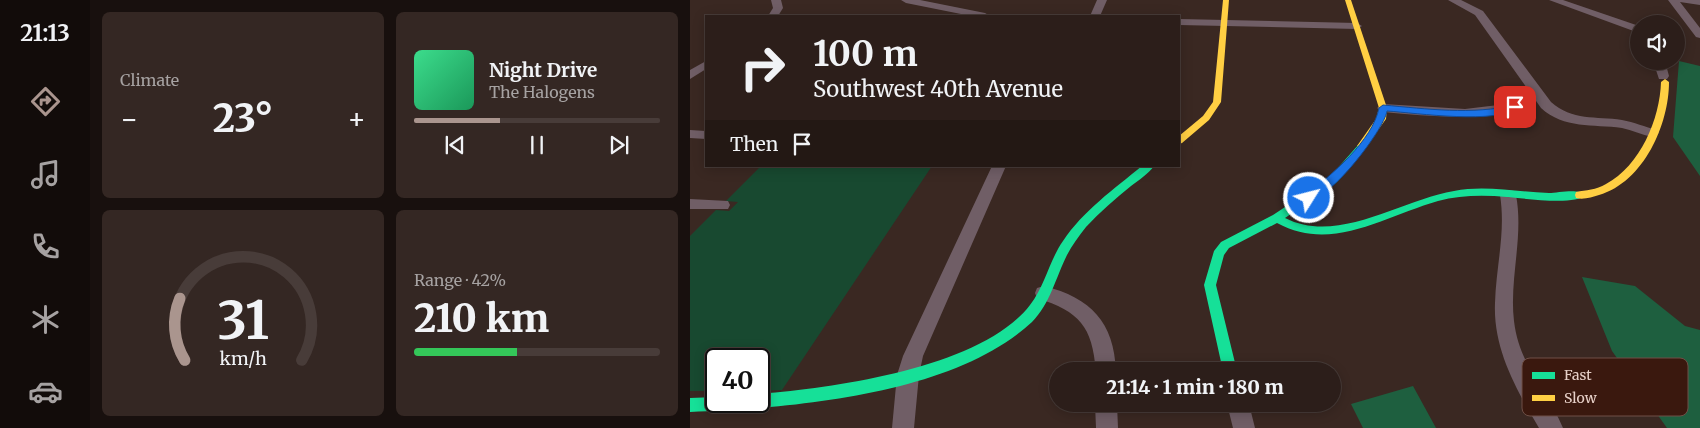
<!DOCTYPE html>
<meta charset="utf-8">
<style>
:root{--surface:#2c1e1a;--page:#342723;--text:#f1f3f6;--muted:#a6a2a2;--line:#483c39;--accent:#aa958e}
body{margin:0;font-family:Merriweather,serif;background:var(--page);color:var(--text);height:100vh;display:flex;flex-direction:column;font-size:19px;white-space:nowrap}
*{box-sizing:border-box;margin:0}
p{font-size:16px;color:var(--muted)}
.icon{flex:none;width:28px;height:28px;fill:none;stroke:currentColor;stroke-width:2;stroke-linecap:round;stroke-linejoin:round}
.map{position:relative;flex:1;overflow:hidden}
.details{display:flex;flex-direction:column;gap:12px;padding:12px;background:#18100e;width:600px}
.details>*{flex:none}
.banner{position:absolute;left:15px;top:15px;width:475px;height:152px;border-radius:0px;box-shadow:0 2px 12px #0003,0 0 0 1px var(--line);background:#2c1e1a;color:var(--text);overflow:hidden}
.tools{position:absolute;left:940px;top:15px;display:grid;gap:10px}
.tools a{display:grid;place-items:center;width:55px;height:55px;border-radius:50%;background:var(--surface);box-shadow:0 2px 12px #0003,0 0 0 1px var(--line);font-size:25px}
.speed{position:absolute;left:15px;top:348px;display:flex;gap:10px;font-size:25px;font-weight:700;text-align:center}
.speed>*{display:grid;place-content:center;width:65px;height:65px;border-radius:50%;background:var(--surface);box-shadow:0 2px 12px #0003,0 0 0 1px var(--line);line-height:1}
.speed .limit{border:2px solid #111;border-radius:8px;background:#fff;color:#111}
.pin{position:absolute;display:grid;place-items:center;width:42px;height:42px;color:#fff;margin:-21px;border-radius:10px;box-shadow:0 2px 8px #0006}
.me{position:absolute;width:55px;margin:-28px;rotate:54deg;stroke-linejoin:round;filter:drop-shadow(0 0 4px #0008)}
.turn{display:flex;align-items:center;gap:18px;height:105px;padding:0 25px;font-size:22px}
.turn .icon{width:65px;height:65px;stroke-width:2.5}
.turn b{display:block;font-size:35px;line-height:42px}
.then{display:flex;align-items:center;height:48px;padding:0 25px;background:#0003;gap:10px;font-size:19px}
.big{font-size:38px;font-weight:800;line-height:1.1}
.details .card{flex:1;display:flex;flex-direction:column;justify-content:center;gap:8px;min-width:0;padding:0 18px;border-radius:8px;background:var(--page)}
.details .dial{align-items:center;gap:0}
.dial svg{height:130px;overflow:visible;fill:none;stroke:var(--line);stroke-width:7;stroke-linecap:round;text-anchor:middle}
.dial text{fill:var(--text);stroke:none}
.song{display:flex;align-items:center;gap:15px}
.cover{width:60px;height:60px;border-radius:8px;background:linear-gradient(135deg,hsl(150 70% 55%),hsl(150 70% 35%))}
.played{height:5px;border-radius:2px;background:linear-gradient(90deg,var(--accent) 35%,var(--line) 35%)}
.keys{display:flex;justify-content:space-around;direction:ltr}
.heat{display:flex;justify-content:space-between;align-items:center;font-size:28px;direction:ltr}
.charge{height:8px;border-radius:4px;background:linear-gradient(90deg,#34c759 42%,var(--line) 0)}
.details .tiles{flex:1;display:grid;gap:12px;grid-template-columns:repeat(2,1fr)}
.trip{position:absolute;left:359px;top:362px;width:292px;height:50px;border-radius:25px;background:var(--surface);box-shadow:0 2px 12px #0003,0 0 0 1px var(--line);font-weight:800;line-height:50px;text-align:center}
main{display:flex;flex:1;min-height:0}
.menu{display:flex;flex-direction:column;width:90px;justify-content:space-around;align-items:center;background:#120c0a;color:var(--muted)}
.menu .icon{width:35px;height:35px}
.menu .selected{color:var(--accent)}
.menu b{font-size:22px;color:var(--text)}
.map>svg:first-child{display:block}
.green{fill:#184930}
.forest{fill:#1e5f3f}
.lines{fill:none;stroke-linecap:round;stroke-linejoin:round}
.street{fill:#705e66;fill-rule:evenodd}
.fast{fill:#16e098;fill-rule:evenodd}
.slow{fill:#ffcf43;fill-rule:evenodd}
.route{fill:#1a73e8;stroke:#114b97}
.key{fill:#3a180e;stroke:#6e4f46;stroke-width:1}
.key-label{font-size:14px;fill:#e7d0c8}
</style>
<main>
<nav class="menu">
<b>21:13</b>
<svg class="icon selected" aria-label="directions" viewBox="0 0 24 24"><path d="M12 3l9 9-9 9-9-9zM9 14v-3h6M13 9l2 2-2 2"/></svg>
<svg class="icon" aria-label="music" viewBox="0 0 24 24"><path d="M9 18V5l10-2v13"/><circle cx="6" cy="18" r="3"/><circle cx="16" cy="16" r="3"/></svg>
<svg class="icon" aria-label="phone" viewBox="0 0 24 24"><path d="M5 4h4l2 5-3 2q2 4 5 5l2-3 5 2v4C11 20 4 13 5 4z"/></svg>
<svg class="icon" aria-label="climate" viewBox="0 0 24 24"><path d="M12 3v18M4 7l16 10M4 17L20 7"/></svg>
<svg class="icon" aria-label="car" viewBox="0 0 24 24"><path d="M5 17H2v-5l4-1 3-4h7l3 4 3 1v5h-3M9 17h6M6 11h13"/><circle cx="7" cy="17" r="2"/><circle cx="17" cy="17" r="2"/></svg>
</nav>
<section class="details">
<div class="tiles">
<div class="card"><p>Climate</p>
<div class="heat"><a>−</a><b class="big">23°</b><a>+</a></div>
</div>
<div class="card">
<div class="song"><i class="cover"></i><div><b>Night Drive</b><p>The Halogens</p></div></div>
<div class="played"></div>
<div class="keys"><svg class="icon" aria-label="previous" viewBox="0 0 24 24"><path d="M18 5L8 12l10 7zM5 5v14"/></svg><svg class="icon" aria-label="pause" viewBox="0 0 24 24"><path d="M8 5v14M16 5v14"/></svg><svg class="icon" aria-label="next" viewBox="0 0 24 24"><path d="M6 5l10 7-10 7zM19 5v14"/></svg></div>
</div>
<div class="card dial"><svg viewBox="0 0 100 80">
<path d="M14 69A42 42 0 1 1 86 69"/>
<path d="M14 69A42 42 0 0 1 11 31" stroke="#aa958e"/>
<text x="50" y="56" font-size="32" font-weight="700">31</text>
<text x="50" y="72" font-size="11">km/h</text>
</svg></div>
<div class="card"><p>Range · 42%</p><b class="big">210 km</b><div class="charge"></div></div>
</div>
</section>
<div class="map">
<svg width="1010" height="428" viewBox="0 0 1010 428">
<rect width="100%" height="100%" fill="#3a2822"/>
<path class="green" d="M71,166H242L92,390L69,391V359H26V391H0V236L26,210L39,211L48,202L36,201Z"/>
<path class="forest" d="M989,61L1010,66V176L983,137Z
M892,277L945,286L995,326L1010,330V428H977L922,351Z
M723,386L746,428H673L661,404Z"/>
<g class="lines">
<path class="street" d="M81,0H91L93,8L88,16H78L83,8Z
M211,0H230L295,13L300,16H281L216,3Z
M407,0H417L410,16H400Z
M758,0H771L793,11L861,102C882,121 906,116 932,120C944,122 955,127 967,130L969,133L962,137C952,135 942,130 932,128C903,124 874,129 851,108L785,15Z
M859,0H873L949,26V33Z
M978,0H1010V5L990,2L1010,28V38L1006,37Z
M489,19L667,23L672,26L667,29L489,25Z
M16,61V69L0,79V70Z
M963,61H975L979,76L977,79H969Z
M825,103L830,104L831,107L830,110C784,121 739,116 693,112L687,108L693,104L775,109Z
M0,130L16,131V139L0,138Z
M302,166H316L233,356L229,375L224,428H202L207,375L213,356Z
M818,190L824,191L826,195C834,237 819,279 824,321C829,365 857,390 873,428H849C826,389 803,349 805,303C806,266 816,232 810,195L812,191Z
M0,199L38,201L40,205L38,209H0Z
M354,286C401,298 424,322 426,371H406C402,326 390,312 347,298L345,293L347,288Z
M405,404H427L428,428H406Z
M537,404H559L565,428H543Z"/>
<path class="fast" d="M672,143L677,146L647,182L595,218C648,245 711,200 764,191C795,185 827,192 859,193C868,193 889,188 895,195C886,206 832,198 817,197C794,195 770,195 748,201C695,216 642,253 587,223L539,248L534,255L526,285L547,371H533L514,285L524,251L531,242L583,215L639,178L669,144Z
M452,166H464C458,174 449,180 441,186C425,199 410,212 396,227C389,236 382,245 377,255C366,277 360,304 342,322C264,395 103,408 0,412V398L26,397V401H69V394C143,388 292,368 340,305C355,286 359,261 373,241C393,211 424,189 452,166Z"/>
<path class="slow" d="M533,0H539L531,102L519,120L492,143L489,144V136L513,116L523,102Z
M655,0H661L697,108L696,119L675,148L672,149L667,146L686,119L689,108Z
M975,79L979,82C979,124 954,182 909,195C902,197 894,200 886,198L885,195L886,192C896,190 906,190 916,184C950,166 970,119 971,82Z"/>
</g>
<path class="route" d="M693,105C738,109 781,115 825,105L830,107C807,125 727,113 697,111C694,130 636,206 615,200L614,198L615,195C641,176 683,140 689,108Z"/>
<rect x="832" y="358" width="166" height="58" rx="8" class="key"/>
<rect x="842" y="372" width="23" height="7" fill="#16e098"/>
<rect x="842" y="395" width="23" height="6" fill="#ffcf43"/>
<g class="key-label">
<text x="874" y="380">Fast</text>
<text x="874" y="403">Slow</text>
</g>
</svg>
<div class="tools">
<a><svg class="icon" aria-label="sound" viewBox="0 0 24 24"><path d="M4 9h4l5-4v14l-5-4H4zM17 9q2 3 0 6"/></svg></a>
</div>
<div class="speed"><div class="limit">40</div></div>
<div class="pin" style="left:825px;top:107px;background:#d93025"><svg class="icon" aria-label="arrive" viewBox="0 0 24 24"><path d="M6 21V4h12l-3 4 3 4H6"/></svg></div>
<svg class="me" style="left:619px;top:198px" viewBox="-20 -20 40 40"><circle r="17" fill="#1a73e8" stroke="#fff" stroke-width="3"/><path d="M0-11L8 9 0 5-8 9z" fill="#fff"/></svg>
<div class="trip">21:14 · 1 min · 180 m</div>
<div class="banner">
<div class="turn"><svg class="icon" aria-label="right" viewBox="0 0 24 24"><path d="M7 20v-9h11M14 6l5 5-5 5"/></svg><div><b>100 m</b>Southwest 40th Avenue</div></div>
<div class="then">Then<svg class="icon" aria-label="arrive" viewBox="0 0 24 24"><path d="M6 21V4h12l-3 4 3 4H6"/></svg></div>
</div>
</div>
</main>
